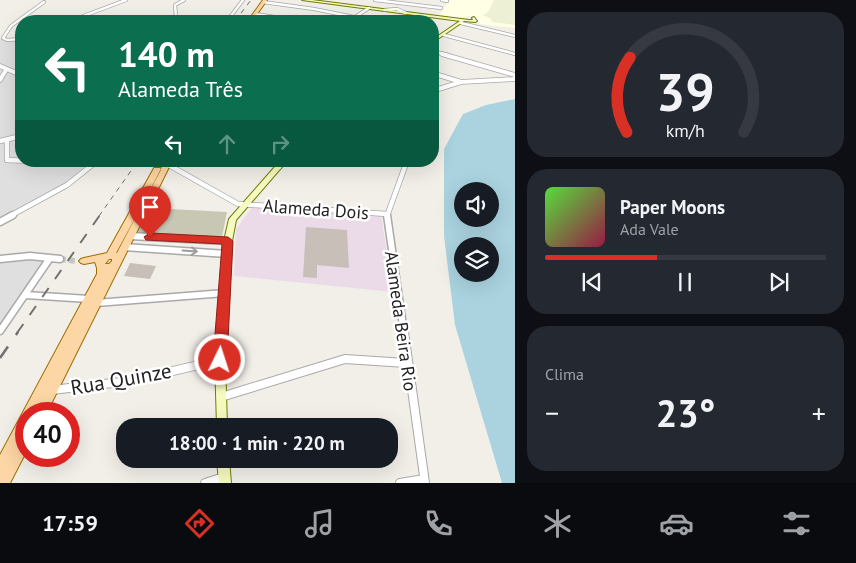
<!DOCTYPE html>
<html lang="pt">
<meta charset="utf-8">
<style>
:root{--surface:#171b24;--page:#242831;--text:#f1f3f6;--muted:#9ea1a6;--line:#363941;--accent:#d93025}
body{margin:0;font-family:"PT Sans",sans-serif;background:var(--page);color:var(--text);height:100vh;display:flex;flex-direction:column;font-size:19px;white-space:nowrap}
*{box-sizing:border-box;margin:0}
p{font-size:16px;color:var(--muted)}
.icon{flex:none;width:28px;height:28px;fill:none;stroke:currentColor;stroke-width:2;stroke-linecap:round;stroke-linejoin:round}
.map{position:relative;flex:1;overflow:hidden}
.panel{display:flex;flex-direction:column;gap:12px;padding:12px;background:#0d0f14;width:341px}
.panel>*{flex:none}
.hud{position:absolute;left:15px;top:15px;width:424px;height:152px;border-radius:20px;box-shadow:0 5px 20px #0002;background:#0b6e4f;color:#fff;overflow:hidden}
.buttons{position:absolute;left:454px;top:182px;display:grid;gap:10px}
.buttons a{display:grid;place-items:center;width:45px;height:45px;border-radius:50%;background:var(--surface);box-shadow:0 5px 20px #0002;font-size:25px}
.speed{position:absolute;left:15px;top:402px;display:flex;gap:10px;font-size:25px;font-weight:700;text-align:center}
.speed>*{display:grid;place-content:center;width:65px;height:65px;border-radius:50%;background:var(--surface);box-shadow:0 5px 20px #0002;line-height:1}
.speed .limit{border:8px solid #d22;background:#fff;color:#111}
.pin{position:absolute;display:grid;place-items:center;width:42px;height:42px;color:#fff;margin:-51px -21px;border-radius:50% 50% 50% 0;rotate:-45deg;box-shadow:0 0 5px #0007}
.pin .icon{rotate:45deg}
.me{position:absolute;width:55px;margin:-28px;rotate:4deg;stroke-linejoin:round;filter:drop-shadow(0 0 4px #0008)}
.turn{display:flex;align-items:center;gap:18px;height:105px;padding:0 20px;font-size:22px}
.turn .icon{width:65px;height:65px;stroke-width:2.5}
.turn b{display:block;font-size:35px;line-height:42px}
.lanes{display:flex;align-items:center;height:48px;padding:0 20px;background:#0003;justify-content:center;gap:25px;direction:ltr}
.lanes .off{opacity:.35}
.big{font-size:38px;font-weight:700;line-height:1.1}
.panel .card{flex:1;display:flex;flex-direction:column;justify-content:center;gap:8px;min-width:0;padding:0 18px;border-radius:20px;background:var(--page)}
.panel .dial{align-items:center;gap:0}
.dial svg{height:130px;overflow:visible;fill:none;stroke:var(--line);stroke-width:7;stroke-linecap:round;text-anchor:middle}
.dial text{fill:var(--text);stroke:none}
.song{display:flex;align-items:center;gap:15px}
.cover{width:60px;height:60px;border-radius:8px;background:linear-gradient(135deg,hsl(110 70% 55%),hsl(340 70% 35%))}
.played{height:5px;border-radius:2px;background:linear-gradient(90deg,var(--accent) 40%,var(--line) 40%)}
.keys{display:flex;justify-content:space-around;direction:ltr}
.heat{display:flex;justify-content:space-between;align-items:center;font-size:28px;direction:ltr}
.trip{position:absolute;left:116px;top:418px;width:282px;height:50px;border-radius:20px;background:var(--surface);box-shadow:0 5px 20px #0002;font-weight:700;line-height:50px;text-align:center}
.menu{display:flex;height:80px;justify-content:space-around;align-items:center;background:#090b0e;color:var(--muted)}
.menu .icon{width:35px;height:35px}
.menu .active{color:var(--accent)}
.menu b{font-size:22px;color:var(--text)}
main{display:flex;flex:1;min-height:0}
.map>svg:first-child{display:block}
.residential{fill:#e0dfdf}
.industrial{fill:#ebdbe8}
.education{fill:#ffffe5}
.construction{fill:#c7c7b4}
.farmland{fill:#eef0d5}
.water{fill:#aad3df;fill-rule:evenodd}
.building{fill:#c7bfb8}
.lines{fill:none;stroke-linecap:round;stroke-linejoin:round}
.street-tunnel{stroke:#c8c6c1;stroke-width:6;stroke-dasharray:6 3;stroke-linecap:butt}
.street-far4-casing{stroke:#a9a9a9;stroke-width:4}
.street-far3-casing{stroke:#a9a9a9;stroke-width:5.5}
.street-far2-casing{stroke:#a9a9a9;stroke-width:6}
.street-far1-casing{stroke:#a9a9a9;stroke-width:9}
.street-casing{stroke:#a9a9a9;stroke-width:10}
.secondary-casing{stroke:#707d05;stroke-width:2}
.primary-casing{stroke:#a06b00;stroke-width:2}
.street-far4{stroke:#fff;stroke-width:2.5}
.street-far3{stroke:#fff;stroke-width:4}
.street-far2{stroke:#fff;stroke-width:4.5}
.street-far1{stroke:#fff;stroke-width:6}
.street{stroke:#fff;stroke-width:8}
.secondary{fill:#f7fabf;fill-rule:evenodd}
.primary{fill:#fcd6a4;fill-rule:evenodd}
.rail-far2{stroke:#707070;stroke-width:1;stroke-dasharray:5 5;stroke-linecap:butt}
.rail-far1{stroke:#707070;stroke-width:2;stroke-dasharray:11 11;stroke-linecap:butt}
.rail{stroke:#707070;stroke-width:2.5;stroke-dasharray:14 14;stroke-linecap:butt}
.oneway{stroke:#9c9c9c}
.route{fill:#d93025;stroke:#8d1f18}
.labels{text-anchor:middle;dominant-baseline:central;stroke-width:5;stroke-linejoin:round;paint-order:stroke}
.street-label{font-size:18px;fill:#222;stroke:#fff}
.near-street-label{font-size:21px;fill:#222;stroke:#fff}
</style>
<main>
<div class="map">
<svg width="515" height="483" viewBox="0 0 515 483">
<rect width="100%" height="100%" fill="#f2efe9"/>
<path class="residential" d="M0,39L11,41L21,40V161H91L66,183L0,221Z
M48,259L0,332V263Z"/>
<path class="industrial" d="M253,206L381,215L393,292L234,276L236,229Z"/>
<path class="education" d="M450,0H515V28L479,24L477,19L471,16L456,18L438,16Z"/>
<path class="construction" d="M151,208L227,212L222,237L138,234L137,232Z"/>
<path class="farmland" d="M494,0H515V25L492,22L491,19L483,15L488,12Z"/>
<path class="water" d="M515,99V483H502L455,325L444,236V149L463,114L486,105ZM462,191H490V219H462ZM462,246H490V274H462Z"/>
<path class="building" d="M306,227L347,230L349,268L317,265V278L303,277Z
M130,263L156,266L150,279L124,276Z"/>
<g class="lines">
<path class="street-tunnel" d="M60,259L76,261"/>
<g class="street-far4-casing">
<path id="street-far4" d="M375,0L441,8
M442,0L447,1
M263,2L314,9L374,21
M384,10L397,9L406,13
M255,14L301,21
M355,17L369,8
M70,21L126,0
M160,21L176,16L175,5L184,0
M227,21L243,0
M461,23L515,36
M444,35L515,54
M21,39L7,40L3,38L11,26L44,2
M432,51L447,55"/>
</g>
<g class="street-far3-casing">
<path id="street-far3" d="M442,54L515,75
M0,66L21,75
M432,73L461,82
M0,80L6,70
M432,91L461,82L515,79"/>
</g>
<g class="street-far2-casing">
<path id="street-far2" d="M7,140V160L31,161
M0,141L21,136
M273,161L279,167
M167,164L238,204L387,214
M10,216L67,185L97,161
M387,216L407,161"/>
</g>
<g class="street-far1-casing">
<path id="street-far1" d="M387,215L404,333
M0,222L13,215
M130,236L228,241
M124,247L227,254
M0,259L30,256L60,259
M26,295L89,299
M96,303L225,293
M0,331L50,258"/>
</g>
<g class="street-casing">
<path id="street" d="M404,332L425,483
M52,390L130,381L220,360
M221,397L345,359L406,363
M205,483L224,477
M400,483L424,479"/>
</g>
<g class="secondary-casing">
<path id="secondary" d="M302,0H312L469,20H473L472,18L474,17L477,21L475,22L464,21L432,43V40L460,21Z
M280,161H287L236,220L232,241L225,360L227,426H217L215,360L224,241L229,219Z
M217,459H229L231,483H219Z"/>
</g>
<g class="primary-casing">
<path id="primary" d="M263,0H267L252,21H248Z
M165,161H172L46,414H26V452L10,483H0V455L97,274V268L95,262L84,264L81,263L79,261L81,259L84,258L107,253L153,170L154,168H160L161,170L116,253H117ZM109,259H112V261L109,264H105Z"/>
</g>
<use href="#street-far4" class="street-far4"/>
<use href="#street-far3" class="street-far3"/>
<use href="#street-far2" class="street-far2"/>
<use href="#street-far1" class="street-far1"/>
<use href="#street" class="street"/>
<use href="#secondary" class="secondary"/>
<use href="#primary" class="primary"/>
<path class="rail-far2" d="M235,21L251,0
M99,216L138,161"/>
<path class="rail-far1" d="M17,333L100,215"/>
<path class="rail" d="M0,358L18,332"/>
</g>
<defs><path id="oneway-shaft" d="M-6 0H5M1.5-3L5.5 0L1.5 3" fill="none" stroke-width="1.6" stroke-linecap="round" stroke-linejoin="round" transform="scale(1.25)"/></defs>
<use class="oneway" href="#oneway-shaft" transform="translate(190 251) rotate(4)"/>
<path class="route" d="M150,233L228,237L233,241L227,360L225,364L220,366L215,364L213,360L222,244L146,240L144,237Z"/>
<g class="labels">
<g class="street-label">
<text transform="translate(316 209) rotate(4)">Alameda Dois</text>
<text transform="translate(401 321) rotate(82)">Alameda Beira Rio</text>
</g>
<g class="near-street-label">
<text transform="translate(121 379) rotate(-10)">Rua Quinze</text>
</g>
</g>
</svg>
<div class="buttons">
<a><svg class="icon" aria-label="sound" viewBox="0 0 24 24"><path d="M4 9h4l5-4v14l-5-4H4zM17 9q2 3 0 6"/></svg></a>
<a><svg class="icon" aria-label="layers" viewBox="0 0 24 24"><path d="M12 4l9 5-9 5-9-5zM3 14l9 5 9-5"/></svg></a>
</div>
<div class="speed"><div class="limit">40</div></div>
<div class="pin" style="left:150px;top:237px;background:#d93025"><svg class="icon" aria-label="arrive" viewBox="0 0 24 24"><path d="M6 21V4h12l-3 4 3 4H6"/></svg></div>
<svg class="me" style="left:220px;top:360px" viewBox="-20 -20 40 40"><circle r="17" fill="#d93025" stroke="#fff" stroke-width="3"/><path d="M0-11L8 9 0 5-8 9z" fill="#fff"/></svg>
<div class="trip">18:00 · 1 min · 220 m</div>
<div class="hud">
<div class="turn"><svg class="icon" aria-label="left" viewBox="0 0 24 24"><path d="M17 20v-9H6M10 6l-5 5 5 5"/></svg><div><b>140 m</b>Alameda Três</div></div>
<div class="lanes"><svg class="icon" aria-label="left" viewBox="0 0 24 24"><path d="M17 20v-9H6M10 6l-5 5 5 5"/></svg><svg class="icon off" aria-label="ahead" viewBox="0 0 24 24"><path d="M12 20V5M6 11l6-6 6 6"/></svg><svg class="icon off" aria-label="right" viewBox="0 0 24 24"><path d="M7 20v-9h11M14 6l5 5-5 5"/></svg></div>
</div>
</div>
<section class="panel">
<div class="card dial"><svg viewBox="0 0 100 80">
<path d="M14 69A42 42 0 1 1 86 69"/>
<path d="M14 69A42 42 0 0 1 16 23" stroke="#d93025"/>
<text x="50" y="56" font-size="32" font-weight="700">39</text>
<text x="50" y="72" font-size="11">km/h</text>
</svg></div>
<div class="card">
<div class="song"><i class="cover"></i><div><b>Paper Moons</b><p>Ada Vale</p></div></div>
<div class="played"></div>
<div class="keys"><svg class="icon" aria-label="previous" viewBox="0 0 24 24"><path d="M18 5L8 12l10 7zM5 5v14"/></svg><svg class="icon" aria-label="pause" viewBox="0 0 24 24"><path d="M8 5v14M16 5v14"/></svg><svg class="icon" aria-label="next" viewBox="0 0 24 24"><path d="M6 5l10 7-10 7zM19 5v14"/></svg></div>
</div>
<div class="card"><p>Clima</p>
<div class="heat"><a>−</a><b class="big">23°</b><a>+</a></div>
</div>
</section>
</main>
<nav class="menu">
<b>17:59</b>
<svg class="icon active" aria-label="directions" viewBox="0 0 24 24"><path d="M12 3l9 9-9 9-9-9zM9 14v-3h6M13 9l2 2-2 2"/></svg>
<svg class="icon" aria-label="music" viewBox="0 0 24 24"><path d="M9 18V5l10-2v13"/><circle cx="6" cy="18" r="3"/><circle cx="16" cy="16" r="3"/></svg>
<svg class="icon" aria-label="phone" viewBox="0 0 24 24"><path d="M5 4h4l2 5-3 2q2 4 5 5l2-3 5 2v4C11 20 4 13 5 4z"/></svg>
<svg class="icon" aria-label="climate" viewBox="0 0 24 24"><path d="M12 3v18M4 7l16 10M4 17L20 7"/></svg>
<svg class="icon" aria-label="car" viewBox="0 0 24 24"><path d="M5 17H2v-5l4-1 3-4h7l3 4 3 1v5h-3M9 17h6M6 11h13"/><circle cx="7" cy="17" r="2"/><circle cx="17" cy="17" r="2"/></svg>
<svg class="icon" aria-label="filters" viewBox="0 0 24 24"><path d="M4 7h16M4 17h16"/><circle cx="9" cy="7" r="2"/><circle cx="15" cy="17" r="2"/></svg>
</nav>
